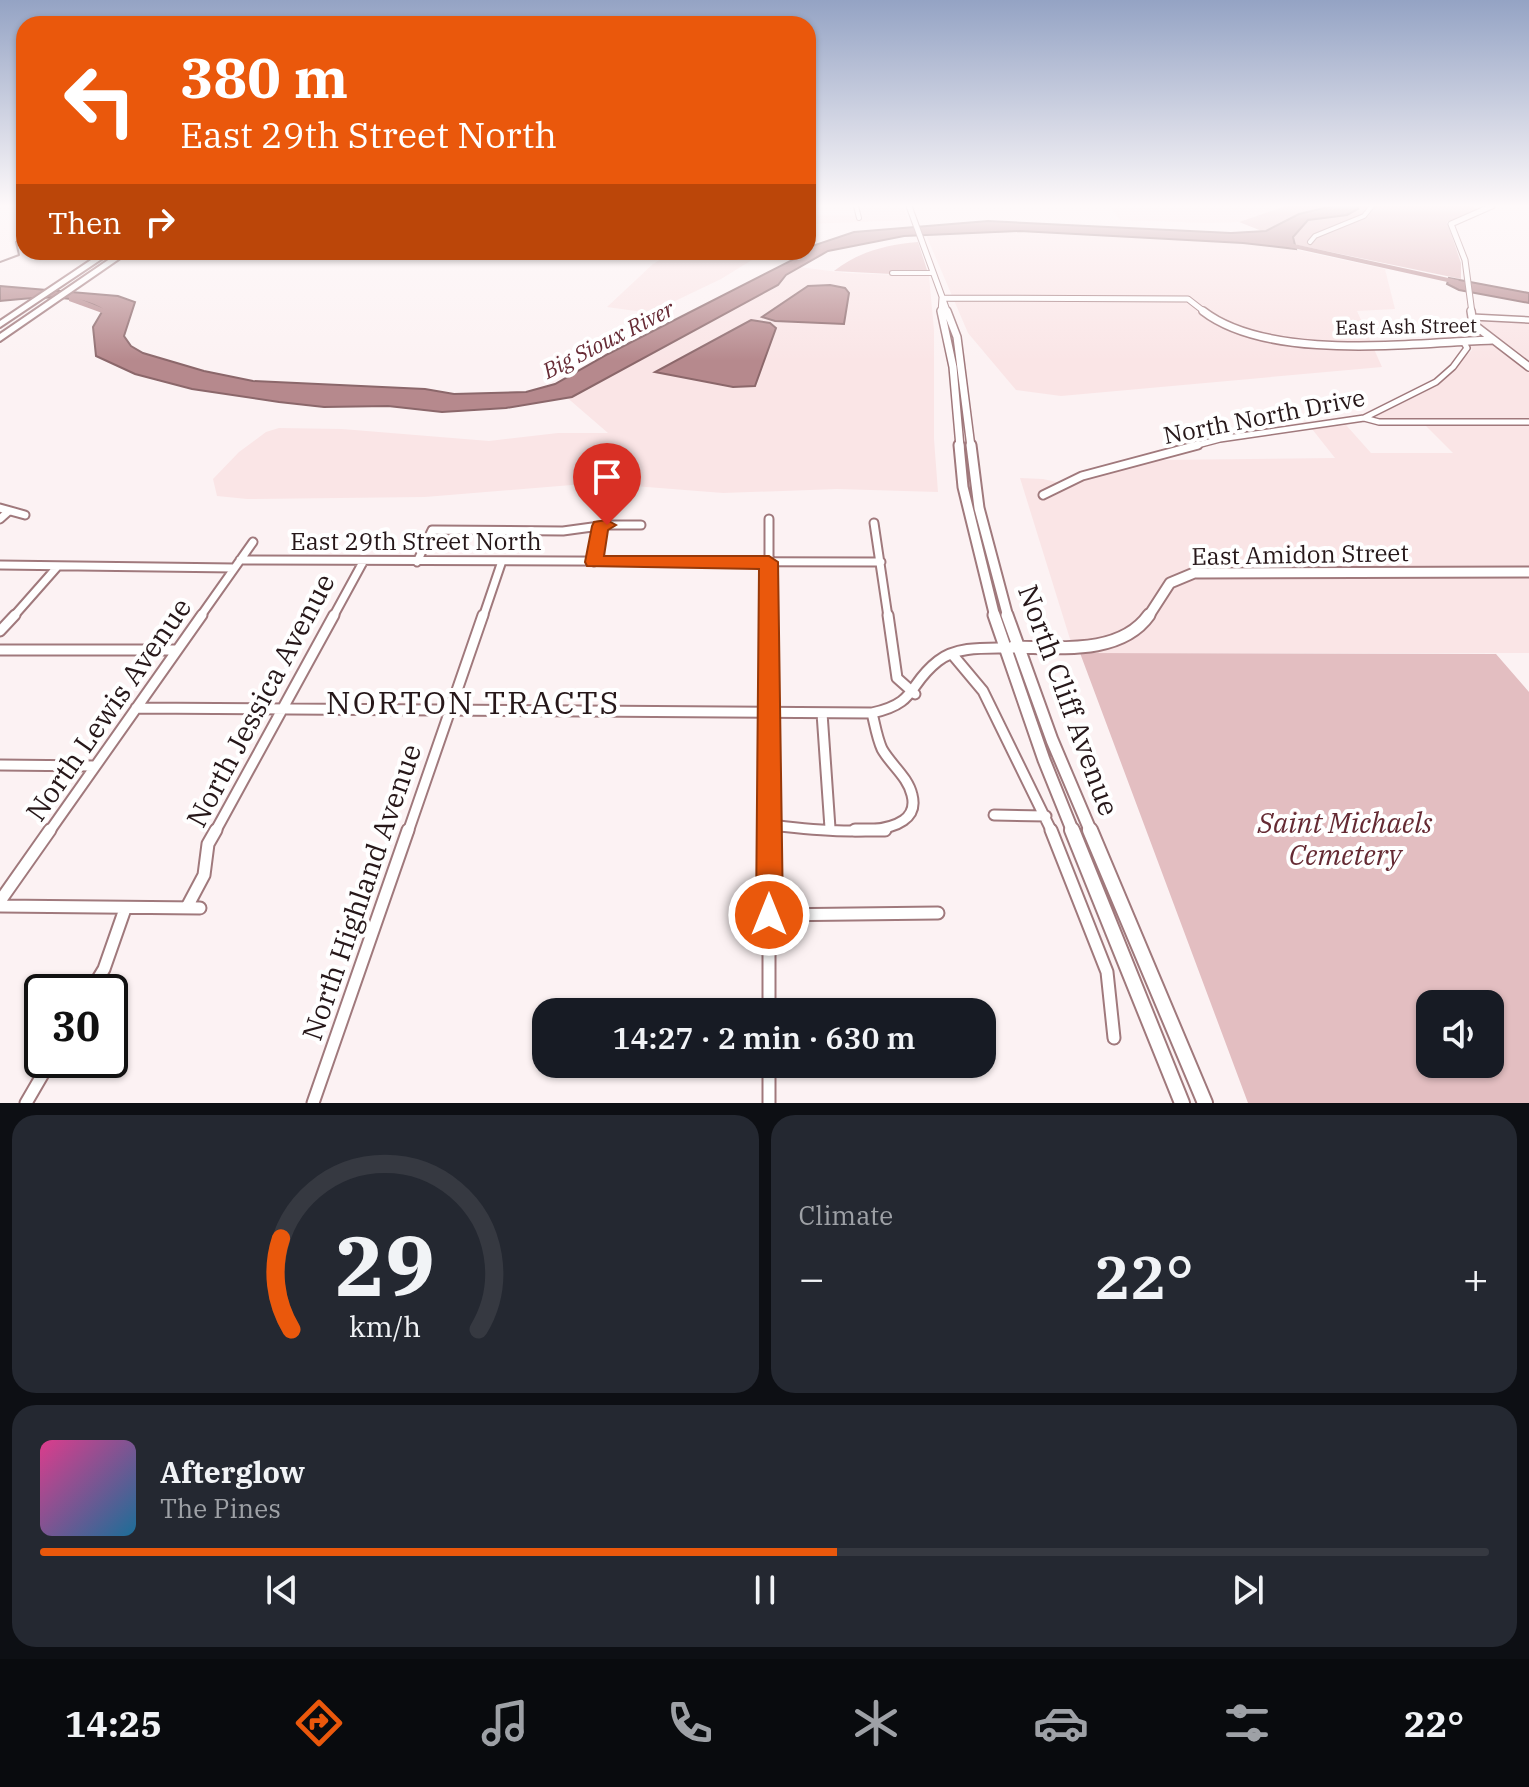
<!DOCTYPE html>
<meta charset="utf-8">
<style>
:root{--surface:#171b24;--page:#242831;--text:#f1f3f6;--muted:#9ea1a6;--line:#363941;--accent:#ea580c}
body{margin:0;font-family:"IBM Plex Serif",serif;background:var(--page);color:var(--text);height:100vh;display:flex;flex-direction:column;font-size:30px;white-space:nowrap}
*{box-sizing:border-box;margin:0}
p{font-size:26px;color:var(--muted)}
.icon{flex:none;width:44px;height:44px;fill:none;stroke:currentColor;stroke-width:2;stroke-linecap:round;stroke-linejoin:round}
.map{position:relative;height:1103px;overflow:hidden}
.side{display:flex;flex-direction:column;gap:12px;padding:12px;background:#0d0f14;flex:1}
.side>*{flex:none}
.top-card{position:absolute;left:16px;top:16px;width:800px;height:244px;border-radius:24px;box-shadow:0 2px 6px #0004;background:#ea580c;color:#fff;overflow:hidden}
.controls{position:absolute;left:1416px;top:990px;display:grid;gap:16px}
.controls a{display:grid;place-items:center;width:88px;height:88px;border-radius:16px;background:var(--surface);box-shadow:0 2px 6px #0004;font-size:40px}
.speed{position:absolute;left:24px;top:974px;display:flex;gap:16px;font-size:40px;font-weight:700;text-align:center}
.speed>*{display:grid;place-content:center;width:104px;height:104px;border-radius:50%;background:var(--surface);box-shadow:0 2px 6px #0004;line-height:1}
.speed .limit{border:4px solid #111;border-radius:12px;background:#fff;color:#111}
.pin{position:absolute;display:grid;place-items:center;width:68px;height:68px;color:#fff;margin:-82px -34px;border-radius:50% 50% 50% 0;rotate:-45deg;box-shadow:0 0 8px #0007}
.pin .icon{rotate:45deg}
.me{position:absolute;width:88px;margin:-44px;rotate:0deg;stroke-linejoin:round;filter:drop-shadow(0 0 6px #0008)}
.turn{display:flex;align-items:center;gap:28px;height:168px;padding:0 32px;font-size:36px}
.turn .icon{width:104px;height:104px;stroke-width:2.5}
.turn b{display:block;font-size:56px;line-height:68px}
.then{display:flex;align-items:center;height:76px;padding:0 32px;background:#0003;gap:16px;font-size:30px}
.big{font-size:60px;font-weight:600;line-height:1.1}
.side .card{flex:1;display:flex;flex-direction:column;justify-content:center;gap:12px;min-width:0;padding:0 28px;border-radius:24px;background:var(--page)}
.side .dial{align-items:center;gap:0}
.dial svg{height:208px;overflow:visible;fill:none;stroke:var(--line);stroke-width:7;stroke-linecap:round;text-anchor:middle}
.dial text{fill:var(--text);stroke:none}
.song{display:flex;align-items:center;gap:24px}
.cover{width:96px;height:96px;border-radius:12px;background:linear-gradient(135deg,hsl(330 70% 55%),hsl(200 70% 35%))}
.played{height:8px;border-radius:4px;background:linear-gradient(90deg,var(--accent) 55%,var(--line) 55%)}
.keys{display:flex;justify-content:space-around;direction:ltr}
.heat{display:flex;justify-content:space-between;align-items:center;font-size:44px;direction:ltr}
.side .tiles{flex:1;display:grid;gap:12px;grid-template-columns:1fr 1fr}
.card:last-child{grid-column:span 2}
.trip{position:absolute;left:532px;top:998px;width:464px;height:80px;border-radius:24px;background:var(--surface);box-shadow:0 2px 6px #0004;font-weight:600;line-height:80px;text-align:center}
.menu{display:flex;height:128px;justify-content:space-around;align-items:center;background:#090b0e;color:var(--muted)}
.menu .icon{width:56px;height:56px}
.menu .on{color:var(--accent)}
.menu b{font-size:36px;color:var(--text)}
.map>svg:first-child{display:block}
.built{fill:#fae5e6}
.green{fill:#e3bec1;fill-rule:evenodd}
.water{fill:#b6898d;stroke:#8b676a;stroke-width:2}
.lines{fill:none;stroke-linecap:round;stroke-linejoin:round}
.stream{stroke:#8b676a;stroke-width:2}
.canal{stroke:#b6898d;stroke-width:4}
.river{fill:#b6898d;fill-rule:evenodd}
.street-far4-casing{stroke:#a0797c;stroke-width:6}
.street-far3-casing{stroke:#a0797c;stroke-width:8}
.street-far2-casing{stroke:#a0797c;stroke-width:11}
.street-far1-casing{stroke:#a0797c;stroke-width:13}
.street-casing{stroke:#a0797c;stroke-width:15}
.secondary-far4-casing{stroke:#a0797c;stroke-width:7}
.secondary-far3-casing{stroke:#a0797c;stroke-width:10}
.secondary-far2-casing{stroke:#a0797c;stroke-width:13}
.secondary-far1-casing{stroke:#a0797c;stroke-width:15}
.secondary-casing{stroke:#a0797c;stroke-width:18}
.highway-casing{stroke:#a0797c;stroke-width:4}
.street-far4{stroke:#fff;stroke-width:4}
.street-far3{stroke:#fff;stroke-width:5}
.street-far2{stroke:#fff;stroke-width:7}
.street-far1{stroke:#fff;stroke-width:9}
.street{stroke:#fff;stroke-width:11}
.secondary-far4{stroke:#fff;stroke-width:5}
.secondary-far3{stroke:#fff;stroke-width:7}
.secondary-far2{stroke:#fff;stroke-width:9}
.secondary-far1{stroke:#fff;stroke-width:11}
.secondary{stroke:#fff;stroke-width:14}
.highway{fill:#fff;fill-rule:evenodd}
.route{fill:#ea580c;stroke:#983908;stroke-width:2}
.labels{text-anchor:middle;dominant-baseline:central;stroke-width:8;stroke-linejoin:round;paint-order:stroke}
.far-street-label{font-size:20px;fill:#261719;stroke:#fff}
.far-water-label{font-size:22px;font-style:italic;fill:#672b35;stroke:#fff}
.street-label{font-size:24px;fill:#261719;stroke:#fff}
.near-street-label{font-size:28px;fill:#261719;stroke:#fff}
.near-park-label{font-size:28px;font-style:italic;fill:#652a33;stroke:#fff}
.near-neighbourhood-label{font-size:32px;letter-spacing:2px;fill:#261719;stroke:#fff}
</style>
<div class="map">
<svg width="1529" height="1103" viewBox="0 0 1529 1103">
<rect width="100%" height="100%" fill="#fcf2f3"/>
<path class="built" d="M859,206H903L908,220L811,224V215H860Z
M1109,206H1286L1239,222L1208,223L1120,220Z
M1020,231L1279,246L1385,269L1395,309L1357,311L1382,367L1061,396L1016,390L968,333L926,235Z
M673,252H765L721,279L650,313L607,307L653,264Z
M799,267L846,273L929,276L934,330V439L938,492L837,489L723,493L596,483L425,497L247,499L217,496L213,479L239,452L266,432L279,428L342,429L489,441L558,433H608L564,395Z
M1475,315L1529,317V364L1478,327Z
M1491,341L1529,369V421L1378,420L1370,417L1437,384L1472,350L1468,342Z
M1424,424H1529V653H1080L1070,639L1020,478L1043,479L1074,486L1100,474L1160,460L1335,458L1312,429L1346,425L1371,453H1453Z"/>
<path class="green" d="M1286,206H1472L1479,210L1447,222L1461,263V279L1297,245L1239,222Z
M918,242L929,276L834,271C860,251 886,245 918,242Z
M1080,653L1496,654L1529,692V1103H1248ZM1490,1004V1064H1430V1004Z"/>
<path class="water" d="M1333,206H1358V209L1347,215L1308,220L1293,237L1296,249L1243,243L1020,231L904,236L828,251L786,275L778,285L572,397L506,408L442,412L388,406L324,407L279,402L192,389L135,374L96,356L93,327L103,310C78,292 30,298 0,301V286L118,296L135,302L124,336L131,346L143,353L204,371L253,381L425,389L454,394L526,392L555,384L608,354L808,252L812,246L854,232L988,221L1231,233L1266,231L1299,214Z
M1449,278L1529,293V303L1459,290L1447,284Z
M830,285L845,288L849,293L844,324L775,321L762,317L808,286Z
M751,320L770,323L776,328L755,386L733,387L655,372Z"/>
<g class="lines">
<path class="stream" d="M0,262L19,255L16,242L24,239"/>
<path class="canal" d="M1289,245L1457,282"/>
<path class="river" d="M69,297H75L112,312L105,314L69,301Z"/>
<g class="street-far4-casing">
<path id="street-far4" d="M856,206L859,218
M1310,242L1315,236L1364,216L1372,206
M892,273H933"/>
</g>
<g class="street-far3-casing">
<path id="street-far3" d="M1472,317L1529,320
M1364,418L1379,422H1529
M1190,447L1220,439L1364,418L1436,382L1453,367L1467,348L1463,341"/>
</g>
<g class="street-far2-casing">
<path id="street-far2" d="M1043,495L1082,476L1198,445
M0,508L25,515
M0,519L9,511
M769,519V617
M874,523L888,617
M240,560L881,562
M417,562L432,530L563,531L607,525H641
M594,562L600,526
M0,565L234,568
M13,617L58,566
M200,617L253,542
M333,617L363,562
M483,617L502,561"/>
</g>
<g class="street-far1-casing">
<path id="street-far1" d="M769,615V832
M888,615L897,678L915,694
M0,631L15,615
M0,650H177
M952,654L983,691L1052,832
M136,708L872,713C918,703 907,685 938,661C956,647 982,648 1004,648
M822,713L830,828
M0,765L95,766
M994,815L1046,816
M769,825C798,827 926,849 912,795C908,777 891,765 882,749C877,738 875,725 872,713
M49,832L202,615
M215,832L334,615
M408,832L483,615"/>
</g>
<g class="street-casing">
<path id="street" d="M769,830V1012
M855,830H885
M1051,830L1107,972L1114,1038
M0,901L50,830
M0,906L200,908
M187,907L204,875L208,844L216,830
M769,915L938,913
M90,992L104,969L125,909
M769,1064V1103
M26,1103L51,1060
M313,1103L408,830"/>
</g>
<g class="secondary-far4-casing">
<path id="secondary-far4" d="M909,206L948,313
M942,298L1188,299L1206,313
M941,313L942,298
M1472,313L1465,260L1451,224L1492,206"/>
</g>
<g class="secondary-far3-casing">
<path id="secondary-far3" d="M941,311L953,367L960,447
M947,311L957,337L971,447
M1203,311C1269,362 1412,343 1492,340
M1471,311L1473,324L1529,367"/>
</g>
<g class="secondary-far2-casing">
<path id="secondary-far2" d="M959,445L963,487L995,617
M971,445L979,508L1008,617
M1148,617L1170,583L1194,573L1529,572"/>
</g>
<g class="secondary-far1-casing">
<path id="secondary-far1" d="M994,615L1044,760L1073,832
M1007,615L1052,740L1091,832
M1013,647C1056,647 1120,656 1149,615"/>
</g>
<g class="secondary-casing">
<path id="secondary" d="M1072,830L1182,1103
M1090,830L1205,1103"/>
</g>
<g class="highway-casing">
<path id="highway" d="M103,252H112L0,327V321Z
M120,252H129L0,341V334Z"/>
</g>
<use href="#street-far4" class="street-far4"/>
<use href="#street-far3" class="street-far3"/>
<use href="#street-far2" class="street-far2"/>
<use href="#street-far1" class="street-far1"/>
<use href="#street" class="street"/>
<use href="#secondary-far4" class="secondary-far4"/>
<use href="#secondary-far3" class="secondary-far3"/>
<use href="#secondary-far2" class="secondary-far2"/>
<use href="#secondary-far1" class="secondary-far1"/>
<use href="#secondary" class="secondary"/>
<use href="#highway" class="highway"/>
</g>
<linearGradient id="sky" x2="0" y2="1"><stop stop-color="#94a3c4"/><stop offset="0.57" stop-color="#fef9fa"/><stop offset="1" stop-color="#fef9fa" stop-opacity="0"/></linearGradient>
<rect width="1529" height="361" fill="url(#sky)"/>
<path class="route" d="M607,520L616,525L608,530L604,556H769L778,562L783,915L779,925L769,929L760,925L756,915L759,569L587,566L585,562L592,526L594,522Z"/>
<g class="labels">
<g class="far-street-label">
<text transform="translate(1406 326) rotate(-1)">East Ash Street</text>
</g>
<g class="far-water-label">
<text transform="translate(608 339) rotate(-27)">Big Sioux River</text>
</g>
<g class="street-label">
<text transform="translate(1264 416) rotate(-11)">North North Drive</text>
<text x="416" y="541">East 29th Street North</text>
<text transform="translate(1300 554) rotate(-1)">East Amidon Street</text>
</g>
<g class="near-street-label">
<text transform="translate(260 700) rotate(-62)">North Jessica Avenue</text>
<text transform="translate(1069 700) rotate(70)">North Cliff Avenue</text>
<text transform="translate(108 709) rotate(-55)">North Lewis Avenue</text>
<text transform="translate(361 892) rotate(-71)">North Highland Avenue</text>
</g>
<g class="near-park-label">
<text x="1345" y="822">Saint Michaels<tspan x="1345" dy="32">Cemetery</tspan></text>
</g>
<g class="near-neighbourhood-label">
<text x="473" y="702">NORTON TRACTS</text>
</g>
</g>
</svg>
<div class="controls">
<a><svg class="icon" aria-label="sound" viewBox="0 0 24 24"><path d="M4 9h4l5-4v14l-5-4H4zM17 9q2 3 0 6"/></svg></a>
</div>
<div class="speed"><div class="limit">30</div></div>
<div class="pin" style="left:607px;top:525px;background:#d93025"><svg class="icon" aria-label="arrive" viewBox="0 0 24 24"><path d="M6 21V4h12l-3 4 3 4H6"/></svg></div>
<svg class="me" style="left:769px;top:915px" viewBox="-20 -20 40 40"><circle r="17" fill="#ea580c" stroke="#fff" stroke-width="3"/><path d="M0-11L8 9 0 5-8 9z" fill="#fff"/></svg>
<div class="trip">14:27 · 2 min · 630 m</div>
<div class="top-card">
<div class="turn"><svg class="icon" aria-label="left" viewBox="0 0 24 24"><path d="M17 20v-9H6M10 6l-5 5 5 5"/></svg><div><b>380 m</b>East 29th Street North</div></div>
<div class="then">Then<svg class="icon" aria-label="right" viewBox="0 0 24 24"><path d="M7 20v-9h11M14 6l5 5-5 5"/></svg></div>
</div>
</div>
<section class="side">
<div class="tiles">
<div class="card dial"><svg viewBox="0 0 100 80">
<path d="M14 69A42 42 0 1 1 86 69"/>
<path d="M14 69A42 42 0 0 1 10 34" stroke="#ea580c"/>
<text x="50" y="56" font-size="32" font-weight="700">29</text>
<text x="50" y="72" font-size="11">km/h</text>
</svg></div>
<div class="card"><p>Climate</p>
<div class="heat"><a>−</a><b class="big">22°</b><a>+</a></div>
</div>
<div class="card">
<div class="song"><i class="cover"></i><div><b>Afterglow</b><p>The Pines</p></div></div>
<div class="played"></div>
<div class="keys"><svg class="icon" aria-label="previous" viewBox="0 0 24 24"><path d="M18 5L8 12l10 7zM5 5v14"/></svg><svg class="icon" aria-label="pause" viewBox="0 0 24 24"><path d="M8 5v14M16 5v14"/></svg><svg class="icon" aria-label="next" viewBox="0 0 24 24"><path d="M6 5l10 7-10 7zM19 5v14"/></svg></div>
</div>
</div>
</section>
<nav class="menu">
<b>14:25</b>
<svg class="icon on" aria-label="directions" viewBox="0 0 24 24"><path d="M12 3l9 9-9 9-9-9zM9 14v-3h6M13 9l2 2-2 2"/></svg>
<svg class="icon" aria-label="music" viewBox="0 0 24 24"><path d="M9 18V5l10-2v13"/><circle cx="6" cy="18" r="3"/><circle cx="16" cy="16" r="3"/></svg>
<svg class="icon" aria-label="phone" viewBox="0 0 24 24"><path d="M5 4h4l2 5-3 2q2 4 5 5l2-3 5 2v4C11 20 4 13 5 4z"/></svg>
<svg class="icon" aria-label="climate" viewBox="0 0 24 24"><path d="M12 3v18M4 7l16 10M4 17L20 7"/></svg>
<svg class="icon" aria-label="car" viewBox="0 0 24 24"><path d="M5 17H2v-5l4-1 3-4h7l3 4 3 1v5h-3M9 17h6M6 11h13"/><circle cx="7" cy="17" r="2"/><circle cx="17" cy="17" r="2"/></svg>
<svg class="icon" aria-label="filters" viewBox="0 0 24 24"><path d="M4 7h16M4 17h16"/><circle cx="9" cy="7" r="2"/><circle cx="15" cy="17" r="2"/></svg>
<b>22°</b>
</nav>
